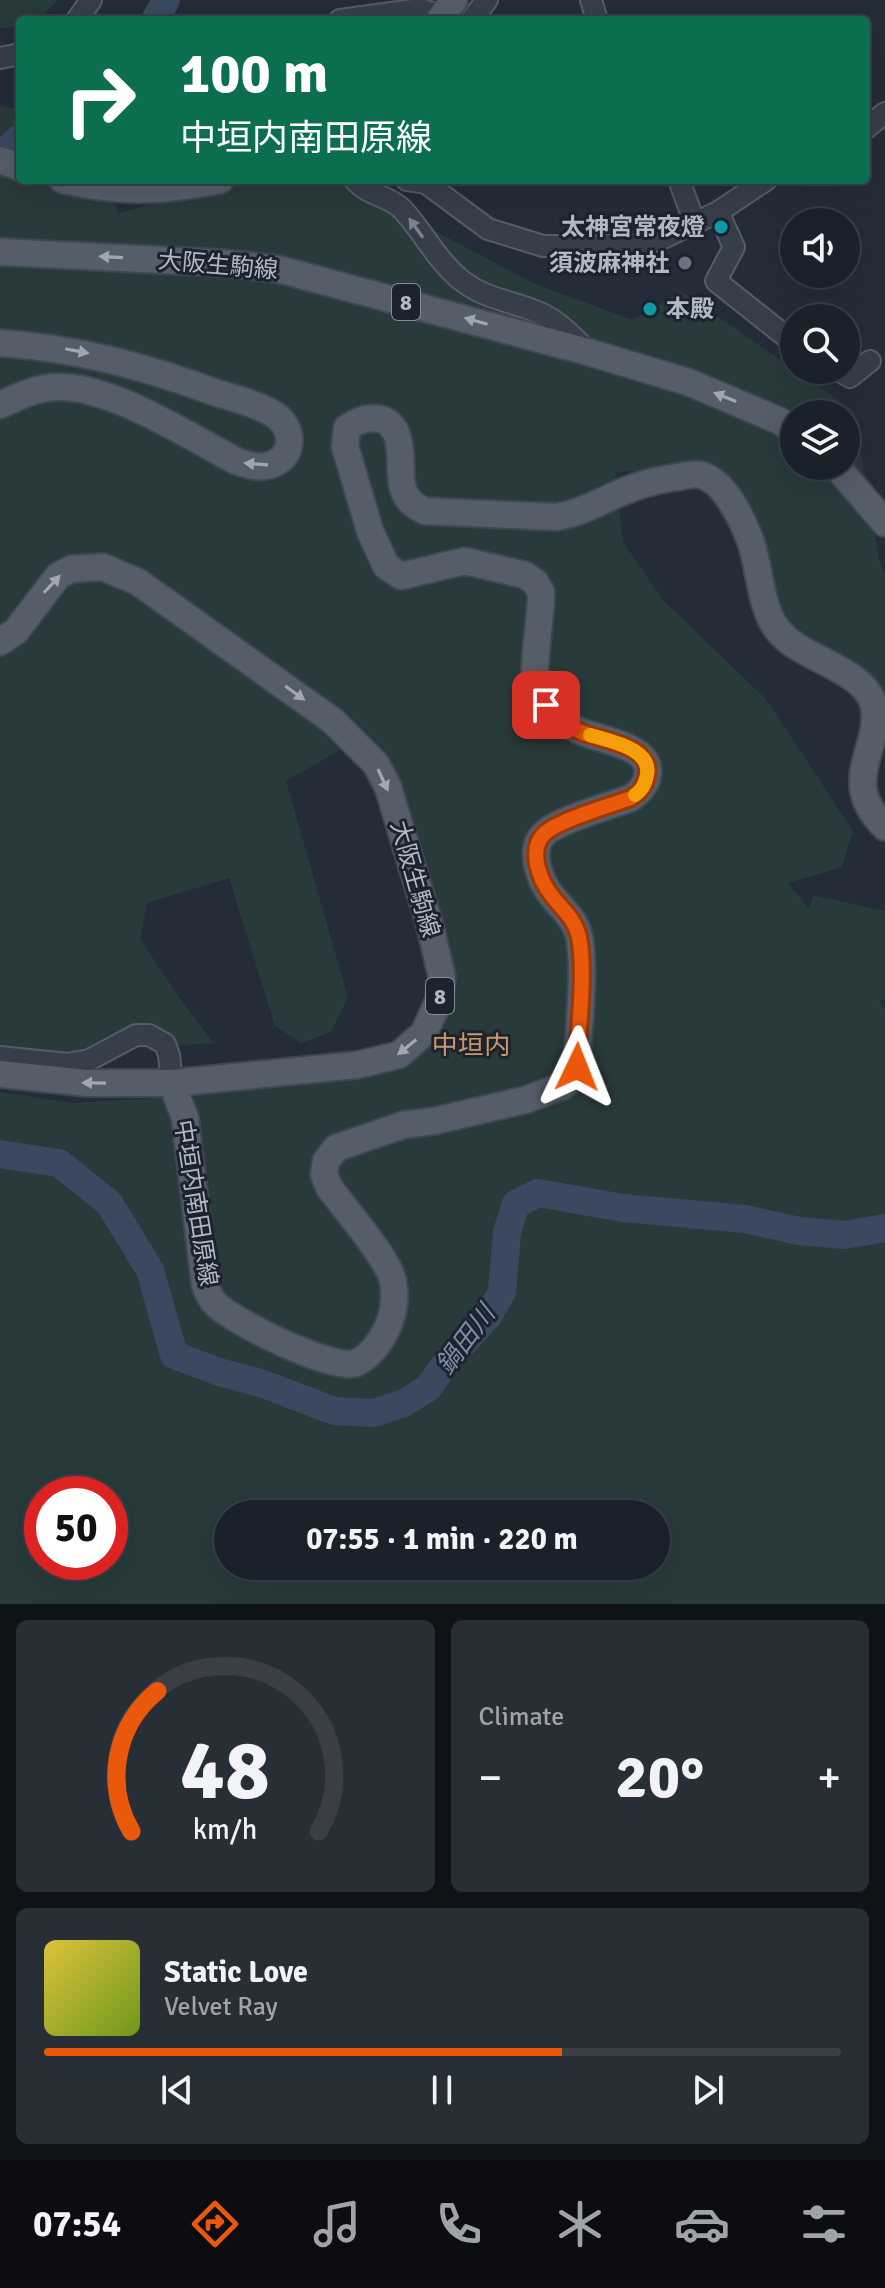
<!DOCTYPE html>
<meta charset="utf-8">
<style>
:root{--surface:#1b212a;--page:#282e36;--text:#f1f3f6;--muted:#a0a3a8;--line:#393e47;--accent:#ea580c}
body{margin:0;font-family:Signika,"Noto Sans JP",sans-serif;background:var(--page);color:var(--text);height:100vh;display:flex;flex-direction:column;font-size:30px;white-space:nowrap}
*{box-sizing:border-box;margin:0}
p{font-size:26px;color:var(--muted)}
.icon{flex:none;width:44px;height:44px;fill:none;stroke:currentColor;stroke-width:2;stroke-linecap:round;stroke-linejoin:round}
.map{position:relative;height:1604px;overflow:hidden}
.panel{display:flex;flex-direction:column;gap:16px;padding:16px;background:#0f1217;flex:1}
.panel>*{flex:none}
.hud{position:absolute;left:16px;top:16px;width:854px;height:168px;border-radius:8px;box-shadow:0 8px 32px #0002,0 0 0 2px var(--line);background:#0b6e4f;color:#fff;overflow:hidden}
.buttons{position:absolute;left:780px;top:208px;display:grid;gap:16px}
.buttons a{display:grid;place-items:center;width:80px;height:80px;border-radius:50%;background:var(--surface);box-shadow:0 8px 32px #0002,0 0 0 2px var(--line);font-size:40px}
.speed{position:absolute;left:24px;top:1476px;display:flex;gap:16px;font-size:40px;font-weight:700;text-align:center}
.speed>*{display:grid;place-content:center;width:104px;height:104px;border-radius:50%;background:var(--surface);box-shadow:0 8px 32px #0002,0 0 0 2px var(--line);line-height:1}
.speed .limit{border:12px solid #d22;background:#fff;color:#111}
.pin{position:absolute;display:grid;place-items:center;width:68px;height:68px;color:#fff;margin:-34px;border-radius:16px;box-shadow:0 4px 12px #0006}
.me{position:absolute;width:88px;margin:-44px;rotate:2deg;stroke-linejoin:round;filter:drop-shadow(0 0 6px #0008)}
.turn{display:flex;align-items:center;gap:28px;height:168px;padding:0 32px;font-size:36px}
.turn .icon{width:104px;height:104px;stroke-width:2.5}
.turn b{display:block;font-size:56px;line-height:68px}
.big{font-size:60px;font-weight:800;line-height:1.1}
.panel .widget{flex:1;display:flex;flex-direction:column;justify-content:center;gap:12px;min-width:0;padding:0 28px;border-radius:12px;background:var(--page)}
.panel .dial{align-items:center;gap:0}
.dial svg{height:208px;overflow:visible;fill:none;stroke:var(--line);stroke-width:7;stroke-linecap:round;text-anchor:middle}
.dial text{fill:var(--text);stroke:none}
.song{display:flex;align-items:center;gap:24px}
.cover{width:96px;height:96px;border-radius:12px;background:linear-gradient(135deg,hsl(50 70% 55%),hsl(80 70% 35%))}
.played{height:8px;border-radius:4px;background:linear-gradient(90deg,var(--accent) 65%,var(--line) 65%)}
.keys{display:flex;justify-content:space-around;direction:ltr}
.heat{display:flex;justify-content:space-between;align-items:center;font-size:44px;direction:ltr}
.panel .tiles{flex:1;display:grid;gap:16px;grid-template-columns:1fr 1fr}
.widget:last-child{grid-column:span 2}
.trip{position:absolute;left:214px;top:1500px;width:456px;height:80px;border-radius:40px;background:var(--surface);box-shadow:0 8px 32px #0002,0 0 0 2px var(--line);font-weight:800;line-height:80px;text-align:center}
.tab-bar{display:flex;height:128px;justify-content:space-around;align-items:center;background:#0b0d11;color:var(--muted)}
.tab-bar .icon{width:56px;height:56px}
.tab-bar .on{color:var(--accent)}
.tab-bar b{font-size:36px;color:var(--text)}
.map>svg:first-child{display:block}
.green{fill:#293a3b;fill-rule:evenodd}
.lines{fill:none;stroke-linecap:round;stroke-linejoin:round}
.river{stroke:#3a4960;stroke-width:28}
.minor-casing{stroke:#555c67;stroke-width:24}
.major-casing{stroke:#414752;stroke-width:30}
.minor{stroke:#373e49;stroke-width:20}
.major{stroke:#555d69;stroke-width:26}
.oneway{fill:#7b828d}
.oneway2{fill:#9fa7b3}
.route-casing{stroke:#983908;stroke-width:20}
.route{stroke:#ea580c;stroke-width:14}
.slow{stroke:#f59e0b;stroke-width:14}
.culture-dot{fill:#0f9aa8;stroke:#1d232e;stroke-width:3}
.worship-dot{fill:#6b7280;stroke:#1d232e;stroke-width:3}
.labels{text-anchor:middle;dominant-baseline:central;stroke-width:6;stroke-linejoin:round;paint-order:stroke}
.shield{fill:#1d232e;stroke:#858c98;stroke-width:2}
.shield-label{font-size:22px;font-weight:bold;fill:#b2b9c5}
.poi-label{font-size:24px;font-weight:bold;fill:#b2b9c5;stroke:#1d232e;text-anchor:end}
.street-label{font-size:24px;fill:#b2b9c5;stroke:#1d232e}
.neighbourhood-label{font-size:26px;fill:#ca9868;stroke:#1d232e}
.water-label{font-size:26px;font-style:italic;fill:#7c8eaa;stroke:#1d232e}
</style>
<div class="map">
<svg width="885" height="1604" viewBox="0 0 885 1604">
<rect width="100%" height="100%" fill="#242c38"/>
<path class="green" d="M0,0H58L38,20H20V27L0,28Z
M0,105L20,110V180H107L118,213L168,200L171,180H339L535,284L633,320L681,291L854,411L880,564L885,573V707L786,627L763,546L736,494L719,467L615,472L623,542L665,602L766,699L853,831L842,867L788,883L809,909L813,895L885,911V1000H879L885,1010V1604H0V1092L73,1103L188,1096L359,1074L402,1062L448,990L401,803L382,751L363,733L333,754L286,781L348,998L331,1032L301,1043L275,1026L229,878L147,903L140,939L181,1000L214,1043L67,1052L0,1046ZM794,414H846V466H794ZM42,1494H110V1562H42ZM228,1514H656V1566H228Z"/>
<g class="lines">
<path class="river" d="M155,20L166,0
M0,155L20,138
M0,1154L59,1163L109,1203L150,1270L174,1355L219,1372L261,1383L334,1411L374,1413L404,1403L428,1388L453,1354L488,1316L502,1292L507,1232L516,1204L538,1193L623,1208L745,1219L799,1231L844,1235L885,1228"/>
<g class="minor-casing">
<path id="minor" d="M591,0L597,20
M77,20L91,0
M340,20L420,9L429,12
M471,20L487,0
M0,58L20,54
M866,128L885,113
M355,180C367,195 389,196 402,209C423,231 436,260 461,280C485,299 508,300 535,311C557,319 572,336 588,352
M407,180L426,183L488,229L543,246H583L640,245L661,239L718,212L766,180
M679,180L694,221
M718,212L734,247L716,281L794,343
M838,370L850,377L870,361
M0,1057L68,1064L89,1060L136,1035H149L165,1044L169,1055L172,1083"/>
</g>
<g class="major-casing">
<path id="major" d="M439,20L454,0
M0,160L20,167
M63,180C125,193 158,192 220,180
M0,252L222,263L278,269L588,352L688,382L780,421L794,432
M0,343C79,349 140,365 214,392C233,398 255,403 272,413C296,426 296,461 266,466C256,468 245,464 236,461C186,435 97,375 41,389C27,392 13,399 0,405
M836,466L885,523
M0,642L16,631L58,576L71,569L103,567L138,582L333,721L376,764L388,787L430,926L442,977L439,1000L424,1033L399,1055L357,1065L172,1083H87L0,1074
M172,1083L185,1118L205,1285C207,1290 210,1297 213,1301C227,1320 335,1372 356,1363C371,1356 382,1340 388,1326C395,1310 397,1289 390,1272C376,1244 348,1213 329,1187L324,1174L326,1161L336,1148L403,1125L434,1121L525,1100L563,1086L573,1078L577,1067C578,1028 586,973 579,936C575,919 562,909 552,896C540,881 527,849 545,833C559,820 611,805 631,798C640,792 647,785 648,773C650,744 596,740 578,730C563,723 544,709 537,692C530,672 542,617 541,592L535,582L525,575L465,561L401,576L386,566L370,531L345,446L347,428C365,415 392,412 398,439C406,468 390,496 425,511L556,517C585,513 608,496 635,487C649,482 663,479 677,477C684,476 694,473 701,475C725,481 743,521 751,542C760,569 760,606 777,629C799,659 859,666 873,702C885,747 836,779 885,827"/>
</g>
<use href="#minor" class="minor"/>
<use href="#major" class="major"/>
</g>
<defs><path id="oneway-solid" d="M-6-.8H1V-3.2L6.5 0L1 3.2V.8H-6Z" transform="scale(2)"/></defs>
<use class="oneway" href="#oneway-solid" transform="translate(416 228) rotate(-126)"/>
<g class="oneway2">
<use href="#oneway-solid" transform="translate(111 257) rotate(-177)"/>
<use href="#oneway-solid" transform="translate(476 321) rotate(-164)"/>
<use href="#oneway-solid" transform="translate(77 351) rotate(11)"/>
<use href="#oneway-solid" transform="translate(725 397) rotate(-158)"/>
<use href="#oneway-solid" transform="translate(256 464) rotate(-176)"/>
<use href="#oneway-solid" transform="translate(52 584) rotate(-47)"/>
<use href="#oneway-solid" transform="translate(295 693) rotate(36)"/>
<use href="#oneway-solid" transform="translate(383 780) rotate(65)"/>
<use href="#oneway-solid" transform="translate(407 1047) rotate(141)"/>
<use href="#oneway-solid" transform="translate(94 1083) rotate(-179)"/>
</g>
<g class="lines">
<g class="route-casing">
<path id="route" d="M546,705C557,717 566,726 581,732C601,741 657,745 646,779C643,789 639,792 631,798C611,805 559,820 545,833C527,849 540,881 552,896C562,909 575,919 579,937C586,974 578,1028 577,1067"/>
</g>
<use href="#route" class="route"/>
<path class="slow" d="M590,735C610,741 656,749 646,779C644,786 642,790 635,795"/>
</g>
<g class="culture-dot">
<circle cx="721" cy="227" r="8"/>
<circle cx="650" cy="309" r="8"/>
</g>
<circle class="worship-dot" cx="685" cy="263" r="8"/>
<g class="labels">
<g class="shield">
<rect x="392" y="284" width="28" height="36" rx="6"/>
<rect x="426" y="978" width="28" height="36" rx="6"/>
</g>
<g class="shield-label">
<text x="406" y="302">8</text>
<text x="440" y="996">8</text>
</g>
<g class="poi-label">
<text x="705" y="227">太神宮常夜燈</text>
<text x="669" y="263">須波麻神社</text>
<text x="666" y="309" text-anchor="start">本殿</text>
</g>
<g class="street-label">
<text transform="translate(218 265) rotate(5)">大阪生駒線</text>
<text transform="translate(415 879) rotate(74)">大阪生駒線</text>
<text transform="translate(196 1203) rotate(81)">中垣内南田原線</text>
</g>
<g class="neighbourhood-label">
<text x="471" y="1046">中垣内</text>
</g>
<g class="water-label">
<text transform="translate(466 1340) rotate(-53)">鍋田川</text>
</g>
</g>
</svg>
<div class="buttons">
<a><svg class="icon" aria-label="sound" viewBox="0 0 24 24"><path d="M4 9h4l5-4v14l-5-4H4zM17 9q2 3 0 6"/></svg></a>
<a><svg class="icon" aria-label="search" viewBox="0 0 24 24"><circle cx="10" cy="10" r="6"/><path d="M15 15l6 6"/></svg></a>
<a><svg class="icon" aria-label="layers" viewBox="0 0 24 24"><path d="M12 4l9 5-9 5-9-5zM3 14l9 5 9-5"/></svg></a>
</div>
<div class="speed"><div class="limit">50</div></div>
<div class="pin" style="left:546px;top:705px;background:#d93025"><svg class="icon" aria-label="arrive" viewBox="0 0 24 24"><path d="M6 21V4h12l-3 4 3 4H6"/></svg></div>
<svg class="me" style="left:577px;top:1067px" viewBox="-20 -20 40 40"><path d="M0-17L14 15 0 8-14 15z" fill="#ea580c" stroke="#fff" stroke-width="4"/></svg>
<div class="trip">07:55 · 1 min · 220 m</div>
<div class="hud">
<div class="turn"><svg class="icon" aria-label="right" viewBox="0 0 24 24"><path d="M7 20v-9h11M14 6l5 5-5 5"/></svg><div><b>100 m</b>中垣内南田原線</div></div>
</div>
</div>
<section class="panel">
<div class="tiles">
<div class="widget dial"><svg viewBox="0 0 100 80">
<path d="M14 69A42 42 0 1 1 86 69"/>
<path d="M14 69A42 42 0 0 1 24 15" stroke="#ea580c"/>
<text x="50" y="56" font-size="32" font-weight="700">48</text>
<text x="50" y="72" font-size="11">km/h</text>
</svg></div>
<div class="widget"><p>Climate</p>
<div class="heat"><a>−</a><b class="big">20°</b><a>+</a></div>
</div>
<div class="widget">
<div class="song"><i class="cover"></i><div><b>Static Love</b><p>Velvet Ray</p></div></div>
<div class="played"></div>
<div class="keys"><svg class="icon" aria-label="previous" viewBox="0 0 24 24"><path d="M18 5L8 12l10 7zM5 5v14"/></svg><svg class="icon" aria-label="pause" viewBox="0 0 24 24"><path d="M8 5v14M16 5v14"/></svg><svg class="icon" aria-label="next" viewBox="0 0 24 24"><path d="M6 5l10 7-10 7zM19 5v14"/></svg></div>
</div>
</div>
</section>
<nav class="tab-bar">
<b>07:54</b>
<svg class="icon on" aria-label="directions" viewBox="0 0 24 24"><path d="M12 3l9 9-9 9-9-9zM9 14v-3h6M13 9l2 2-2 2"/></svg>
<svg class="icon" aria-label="music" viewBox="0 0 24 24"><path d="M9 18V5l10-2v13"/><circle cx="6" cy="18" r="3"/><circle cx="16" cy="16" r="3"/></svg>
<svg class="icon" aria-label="phone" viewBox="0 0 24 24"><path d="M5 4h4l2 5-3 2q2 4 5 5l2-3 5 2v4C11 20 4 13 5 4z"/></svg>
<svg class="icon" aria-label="climate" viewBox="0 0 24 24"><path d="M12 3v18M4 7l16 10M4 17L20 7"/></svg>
<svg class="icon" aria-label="car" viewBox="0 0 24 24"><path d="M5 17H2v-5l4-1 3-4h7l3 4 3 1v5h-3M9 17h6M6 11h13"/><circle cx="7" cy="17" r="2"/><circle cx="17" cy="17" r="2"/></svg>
<svg class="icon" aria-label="filters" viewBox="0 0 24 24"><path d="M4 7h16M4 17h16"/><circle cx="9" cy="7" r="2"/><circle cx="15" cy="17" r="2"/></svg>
</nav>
